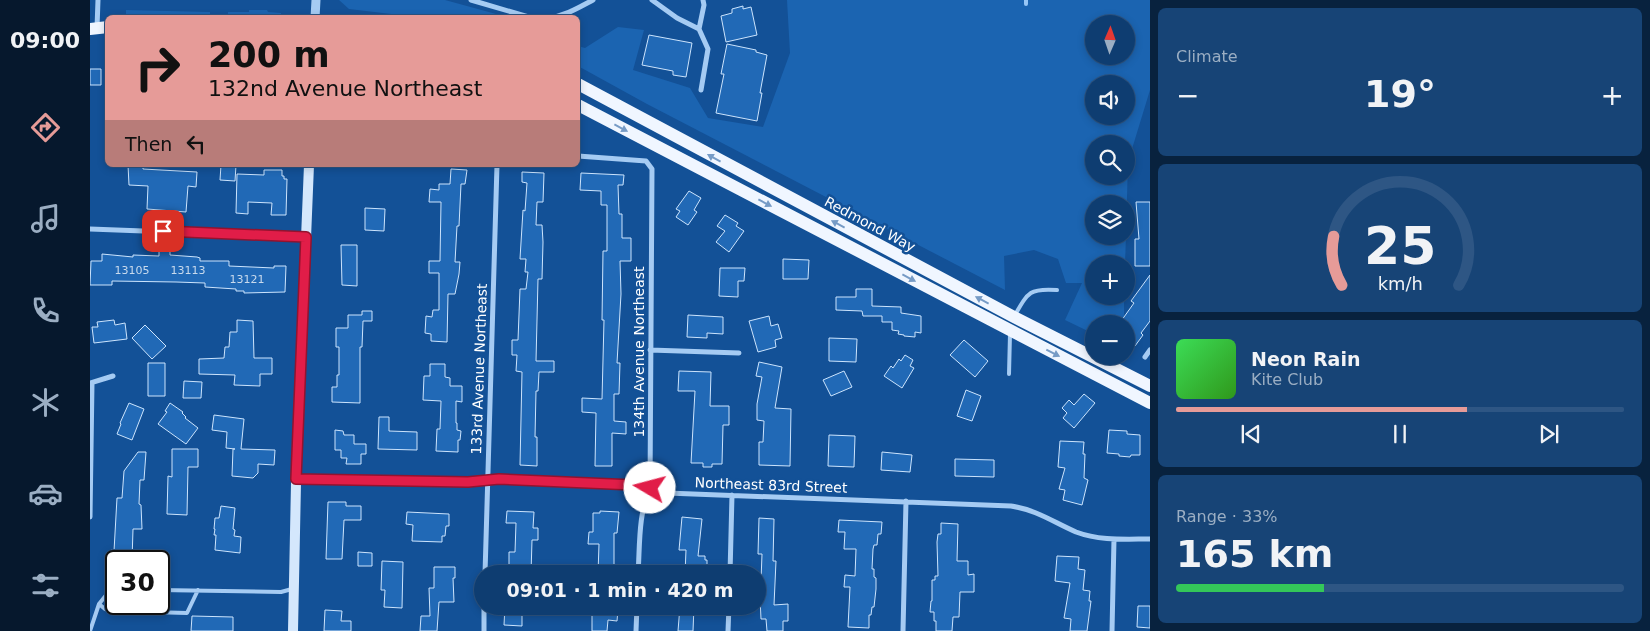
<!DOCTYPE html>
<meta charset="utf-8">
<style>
:root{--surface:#0e3d71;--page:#174476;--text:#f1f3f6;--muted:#9baec3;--line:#2e5684;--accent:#e69b98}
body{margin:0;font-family:"DejaVu Sans",sans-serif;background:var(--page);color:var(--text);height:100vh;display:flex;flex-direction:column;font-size:19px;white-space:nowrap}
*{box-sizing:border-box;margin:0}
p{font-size:16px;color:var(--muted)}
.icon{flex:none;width:28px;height:28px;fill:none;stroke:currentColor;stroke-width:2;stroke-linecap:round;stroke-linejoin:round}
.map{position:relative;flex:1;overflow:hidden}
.panel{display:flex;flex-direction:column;gap:8px;padding:8px;background:#08223e;width:500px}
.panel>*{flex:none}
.banner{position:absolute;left:15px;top:15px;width:475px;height:152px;border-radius:8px;box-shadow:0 2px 8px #0003,0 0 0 1px var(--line);background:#e69b98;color:#111;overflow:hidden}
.needle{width:32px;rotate:2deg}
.fabs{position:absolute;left:995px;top:15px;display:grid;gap:10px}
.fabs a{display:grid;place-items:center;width:50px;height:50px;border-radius:50%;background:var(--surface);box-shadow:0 2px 8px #0003,0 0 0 1px var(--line);font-size:25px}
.speed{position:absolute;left:15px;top:550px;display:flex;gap:10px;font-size:25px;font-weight:700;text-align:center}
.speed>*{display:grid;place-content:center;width:65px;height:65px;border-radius:50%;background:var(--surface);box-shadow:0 2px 8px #0003,0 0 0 1px var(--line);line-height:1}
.speed .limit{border:2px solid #111;border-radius:8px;background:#fff;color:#111}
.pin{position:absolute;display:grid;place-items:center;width:42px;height:42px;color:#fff;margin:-21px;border-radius:10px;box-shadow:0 2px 8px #0006}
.me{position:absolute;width:55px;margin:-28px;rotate:278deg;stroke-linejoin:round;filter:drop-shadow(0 0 4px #0008)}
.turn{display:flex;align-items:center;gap:18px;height:105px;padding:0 20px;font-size:22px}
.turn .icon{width:65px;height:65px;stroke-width:2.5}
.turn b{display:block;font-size:35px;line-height:42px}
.then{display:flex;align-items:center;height:48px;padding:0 20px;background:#0003;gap:10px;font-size:19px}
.big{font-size:38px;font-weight:800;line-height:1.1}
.panel .card{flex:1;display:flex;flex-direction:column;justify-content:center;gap:8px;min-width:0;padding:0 18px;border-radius:8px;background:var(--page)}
.panel .dial{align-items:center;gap:0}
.dial svg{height:130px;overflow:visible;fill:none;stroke:var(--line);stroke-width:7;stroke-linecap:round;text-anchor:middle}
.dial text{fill:var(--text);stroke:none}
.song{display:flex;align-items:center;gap:15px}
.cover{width:60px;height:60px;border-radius:8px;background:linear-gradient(135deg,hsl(130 70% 55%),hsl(110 70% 35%))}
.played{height:5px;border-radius:2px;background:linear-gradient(90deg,var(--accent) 65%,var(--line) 65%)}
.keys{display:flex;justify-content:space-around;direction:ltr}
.heat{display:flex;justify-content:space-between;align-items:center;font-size:28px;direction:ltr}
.charge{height:8px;border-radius:4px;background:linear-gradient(90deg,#34c759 33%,var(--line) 0)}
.trip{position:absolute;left:384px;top:565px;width:292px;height:50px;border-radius:25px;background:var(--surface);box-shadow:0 2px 8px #0003,0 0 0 1px var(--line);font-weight:800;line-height:50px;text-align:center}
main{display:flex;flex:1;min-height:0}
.tab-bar{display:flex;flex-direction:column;width:90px;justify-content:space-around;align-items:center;background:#06182d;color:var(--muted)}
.tab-bar .icon{width:35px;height:35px}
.tab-bar .selected{color:var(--accent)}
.tab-bar b{font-size:22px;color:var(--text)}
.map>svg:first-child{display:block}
.green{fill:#1b64b1;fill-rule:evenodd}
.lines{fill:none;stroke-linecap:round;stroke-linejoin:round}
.stream{stroke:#97c6f6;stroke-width:4}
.building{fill:#2169b6;stroke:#cce4fd}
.service{stroke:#a5cbf3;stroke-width:4}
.minor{stroke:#a5cbf3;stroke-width:5}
.tertiary{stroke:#a5cbf3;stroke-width:9}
.secondary{stroke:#d4e7fc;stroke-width:10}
.primary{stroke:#f0f6ff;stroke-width:12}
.oneway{fill:#769bc6}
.route-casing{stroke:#92132f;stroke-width:12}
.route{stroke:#e11d48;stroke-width:9}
.labels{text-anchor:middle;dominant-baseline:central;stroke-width:5;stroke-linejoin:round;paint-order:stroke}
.number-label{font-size:11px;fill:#c8daed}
.street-label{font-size:14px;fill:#fff;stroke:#135197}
</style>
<main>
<nav class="tab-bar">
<b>09:00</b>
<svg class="icon selected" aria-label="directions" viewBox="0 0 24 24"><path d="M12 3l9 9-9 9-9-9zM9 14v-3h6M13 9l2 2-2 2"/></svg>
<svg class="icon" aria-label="music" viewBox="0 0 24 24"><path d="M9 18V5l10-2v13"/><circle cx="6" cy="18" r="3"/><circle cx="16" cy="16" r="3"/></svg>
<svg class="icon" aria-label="phone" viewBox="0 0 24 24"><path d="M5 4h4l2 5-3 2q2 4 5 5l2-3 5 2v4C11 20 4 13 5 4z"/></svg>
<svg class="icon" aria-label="climate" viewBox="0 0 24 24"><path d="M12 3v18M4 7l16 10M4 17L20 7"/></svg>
<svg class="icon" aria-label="car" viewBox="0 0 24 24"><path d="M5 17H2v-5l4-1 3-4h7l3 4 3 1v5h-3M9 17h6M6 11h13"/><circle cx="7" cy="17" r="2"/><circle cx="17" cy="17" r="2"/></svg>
<svg class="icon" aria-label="filters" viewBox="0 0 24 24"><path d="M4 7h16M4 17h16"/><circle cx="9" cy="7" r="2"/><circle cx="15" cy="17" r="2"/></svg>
</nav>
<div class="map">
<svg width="1060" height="631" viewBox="0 0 1060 631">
<rect width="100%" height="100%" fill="#135197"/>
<path class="green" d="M249,0H355L417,17L335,18L259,9Z
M697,0H1060V90L1038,162L1036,233V204H1004V236H1036L1035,264H1004V296H1034V324H1004V334L975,320L992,283H976L968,259L944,250L914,256L915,290L557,104L488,66V46L495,48L528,27L554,30L543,70L600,88L618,118L673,127L700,53ZM1004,24H1036V56H1004ZM1004,84H1036V116H1004ZM1004,144H1036V176H1004Z
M36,10L120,12V17L36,16Z
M159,10H177L178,12L191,13V17H138V12H159Z"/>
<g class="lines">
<path class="stream" d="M936,0V4"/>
</g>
<path class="building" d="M653,6V9L661,7L667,35L636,42L631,16L642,13V9Z
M559,35L602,43L596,77L583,75V71L552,65Z
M637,44L666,50V52L677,55L670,93H672L667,121L626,113L634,74H631Z
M0,69H11V85H0Z
M38,165H53V169L107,172L106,187L98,186L96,212L57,209L58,186L39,185Z
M131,165H146L145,181L130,180Z
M361,169L377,170L375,184H371L369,226H367L365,262H370L369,274L365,294H358L357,342L341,341V334L335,333L336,316L342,317L343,310H349V273H339V261H350L351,202H339L340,189L349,190V184H360Z
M174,170H192V176H194V179H197L196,215H181L182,203L158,202V214L146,213L147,174L174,175Z
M432,172L454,173L453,202H447L446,225H452L453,242L452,279H448L446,361H464V372H449L448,391H446L445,437H447V466L430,465L432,372L426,371L427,355H422V340H428L430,289H436L438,272H435L436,259H430L433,210L435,211L437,183L432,182Z
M491,173L534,175L533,185H528L529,214H532V238H541V261H530L531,294L527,363H530L529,394H524V421L536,422V434L522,433V466H505L506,413L492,412V398L512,399L514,320H512L513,251H517V205H511V191L490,190Z
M599,191L611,198L604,210L607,212L598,225L586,217L590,211L586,209Z
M1046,202H1060V266H1045V239H1049Z
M275,208L295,209L294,231L275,230Z
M635,215L648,223L646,226L654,231L639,252L626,242L635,231L627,226Z
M251,245H267V286L252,285Z
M69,250L80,251V255L107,257L110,258V261H139V266L184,268V266H196L195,292L154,293V291H146V289L115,287V283L86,282L22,281V285H0L1,261H12V254L43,257V255L69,256Z
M693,259L719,260L718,279H693Z
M630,268H655L654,281H648V297L629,296Z
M1060,275V321L1051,333L1053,335L1045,346L1036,340V324H1029L1044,303L1041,301Z
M766,289H782V306L811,307V313L831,316V333L825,332V337L814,336V335L808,334L809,331L802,330V322H792V316H773L772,311L746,310V297H766Z
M272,311H282V321H273L272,347H270V403L242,402V387H247V375H249V347H246V328H258V315H272Z
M598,315L633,317V334L617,333V338L597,337Z
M679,316L681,326L688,324L692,338L685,340L686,347L668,352L659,321Z
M24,320L25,325L35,323L37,339L4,343L2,327H8L7,322Z
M147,320L163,321L164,358H182V374H170V386L144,385L145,375L109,374V359L134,358L135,347H139L140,332H147Z
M55,325L76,346L62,359L42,338Z
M739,338L767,339L766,362L739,361Z
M874,340L898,361L885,377L860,355Z
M815,355L823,360L820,366L824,368L812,388L794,376L801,366L803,368L809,359L811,361Z
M669,362L692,367L685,408L701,409L700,466L669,465V442H673L674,421L667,420V404L672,377L666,376Z
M58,363H75V396H58Z
M340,364H355V377L360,378V386H372V402L366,401V423H367V430L371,431L370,440H368V452L346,451L347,429H350L351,401L333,400L334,376H340Z
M589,371L621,372L620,406H639V425H633L632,464H622V467H613V463H601L605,391H588Z
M754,371L762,387L741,396L733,380Z
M94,381L112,382L111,398H93Z
M876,390L891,396L882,421L867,416Z
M994,394L1005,403L984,428L973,418L977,413L972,408L979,400L984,405Z
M39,403L54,409L42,440L27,434L31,424L30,423Z
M80,403L93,412L92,413L96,417L95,418L108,428L96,444L68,424L77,412L75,411Z
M124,415L154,419L151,449L185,450L184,465L168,464V473L163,478L142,476L143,449H145L136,448L137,432L122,430Z
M289,417H299V431L327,432V450L288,449Z
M245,430L253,431L254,435H264V444H276V454H271V464H256L257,458H251V450H245Z
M1019,430L1037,431V434L1050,435V455H1041L1040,457L1029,456V454L1017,453Z
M739,435L765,436L764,467L738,466Z
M970,441L994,442L993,454H995L994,478L998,480L992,505L973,500L975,490L969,489L975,468L968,467Z
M82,449H108V467H98L97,515L77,514L78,476L82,477Z
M48,452H56L54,480H50L49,504L51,505L52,529H43L42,561H21V550L24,551L27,498H32L34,471Z
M792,452L822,455L820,472L791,470Z
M865,459L904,460V477L865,476Z
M238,502H256V506H271V520H254L252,559H236Z
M131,506L145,508L143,529L145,530L144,536L151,537L150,553L125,550L126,535H124L125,529H124L125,518H129Z
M417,511L444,512L443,528H448V540H442L441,574H419V552H425L426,523H416Z
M510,511L529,512L527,533H524V574H508L509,544H498L499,532H503V513H510Z
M317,512L359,514V526H356L355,536H352V542L322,541L323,525L316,524Z
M592,517L612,519L608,556H615V560H617V573L595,574L596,550H589Z
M669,518L684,519L683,561H686L684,605L698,604V621H693V631H677L676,619H671L670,598H668V581H671L672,554H668Z
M749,520L792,522L791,534H788L787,545H784L783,549L782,569H784V577L786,578V589L784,607H782L781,615H779V628L758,627L760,587H754L755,575L765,576L766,549H754L755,532H748Z
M851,523L868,524L867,561H878V575L884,574V592H870L869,617H863L862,631H846V621H844V612H840L841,601H842V580H845V576H848L847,542L848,534H851Z
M268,552L282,553V566H268Z
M967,556L989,557L988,569L995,570L993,590L1000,591L999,601H1001L997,631H980L981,619L974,618L980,583L965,581Z
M292,561L313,562L312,608L294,607L295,590H291Z
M344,567H365V578H363L364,602H349L347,631H330L331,616H340L339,588H344Z
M415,606H432V626L414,625Z
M502,606H520L519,609L528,610L527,621L518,620L517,631H502Z
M590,606H604L603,631H588Z
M1048,606H1060V628L1047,627Z
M235,610L252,611L251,621H261V631H234Z
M102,616L143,617V631H101Z"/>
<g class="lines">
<path class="service" d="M925,315C938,292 940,288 967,290
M919,374L920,334
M26,590L17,594L9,604L15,609L24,611L97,613L108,590
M69,590L191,592L202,589
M0,631L9,604"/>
<path class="minor" d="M381,0L442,18
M562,0L587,18L609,29
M458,18C475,16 488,8 503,0
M7,28L8,0
M611,90L618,49L609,29L614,5L613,0
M488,156L556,161L562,169L560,488C548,515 550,545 548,574
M0,229L216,237
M560,350L649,353
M1055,357L1060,350
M0,383L23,376
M206,479L378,482L409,479L544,485L577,493L921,506C947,510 963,522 986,532C1010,541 1035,539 1060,539
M0,517L2,383
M395,574L407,165
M640,574L642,495
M394,631V606
M546,631L547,606
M638,631L639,606
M813,631L816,501
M1022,631L1024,539"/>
<path class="tertiary" d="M225,18L226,0"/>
<path class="secondary" d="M203,631L206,483L219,165"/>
<path class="primary" d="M0,29L18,27
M488,84L924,317L1060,386
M488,105L1060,403"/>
</g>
<defs><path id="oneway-solid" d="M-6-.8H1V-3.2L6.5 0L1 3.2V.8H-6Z" transform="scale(1.25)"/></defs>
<g class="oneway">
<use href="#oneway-solid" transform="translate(531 128) rotate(28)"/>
<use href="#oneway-solid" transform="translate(624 158) rotate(-151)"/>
<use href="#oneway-solid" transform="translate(675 203) rotate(28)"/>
<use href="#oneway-solid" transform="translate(748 224) rotate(-152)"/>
<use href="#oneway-solid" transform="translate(819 278) rotate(28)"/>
<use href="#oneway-solid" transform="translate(892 300) rotate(-152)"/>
<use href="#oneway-solid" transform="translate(963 353) rotate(27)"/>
</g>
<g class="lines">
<g class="route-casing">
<path id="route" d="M73,231L216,237L206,479L378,482L409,479L544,485L560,488"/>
</g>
<use href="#route" class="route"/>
</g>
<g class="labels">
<g class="number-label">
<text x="42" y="270">13105</text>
<text x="98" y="270">13113</text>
<text x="157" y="279">13121</text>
</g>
<g class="street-label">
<text transform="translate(780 224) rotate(28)">Redmond Way</text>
<text transform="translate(549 352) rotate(-90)">134th Avenue Northeast</text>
<text transform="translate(389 369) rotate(-88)">133rd Avenue Northeast</text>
<text transform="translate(681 485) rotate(2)">Northeast 83rd Street</text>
</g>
</g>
</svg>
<div class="fabs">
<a><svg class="needle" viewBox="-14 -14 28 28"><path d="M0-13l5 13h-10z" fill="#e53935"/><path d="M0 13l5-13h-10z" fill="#9baec3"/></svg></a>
<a><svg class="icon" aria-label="sound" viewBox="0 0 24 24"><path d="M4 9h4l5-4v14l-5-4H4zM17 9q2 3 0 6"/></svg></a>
<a><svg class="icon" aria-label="search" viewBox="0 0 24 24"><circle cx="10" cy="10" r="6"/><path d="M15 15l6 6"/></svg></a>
<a><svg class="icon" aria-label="layers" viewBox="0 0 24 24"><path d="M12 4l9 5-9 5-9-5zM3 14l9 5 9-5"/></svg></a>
<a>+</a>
<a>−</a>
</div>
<div class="speed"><div class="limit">30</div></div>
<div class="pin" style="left:73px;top:231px;background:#d93025"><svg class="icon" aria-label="arrive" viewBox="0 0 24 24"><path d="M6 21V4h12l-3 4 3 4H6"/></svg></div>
<svg class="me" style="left:560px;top:488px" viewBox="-20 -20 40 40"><circle r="19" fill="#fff"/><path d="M0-13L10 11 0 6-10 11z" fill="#e11d48"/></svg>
<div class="trip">09:01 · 1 min · 420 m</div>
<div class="banner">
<div class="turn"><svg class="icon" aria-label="right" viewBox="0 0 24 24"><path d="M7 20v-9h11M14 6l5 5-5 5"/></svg><div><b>200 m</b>132nd Avenue Northeast</div></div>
<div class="then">Then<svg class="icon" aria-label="left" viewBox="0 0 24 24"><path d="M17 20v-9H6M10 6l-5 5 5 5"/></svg></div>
</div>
</div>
<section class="panel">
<div class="card"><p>Climate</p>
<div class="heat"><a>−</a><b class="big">19°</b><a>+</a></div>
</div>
<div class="card dial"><svg viewBox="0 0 100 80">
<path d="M14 69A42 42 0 1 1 86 69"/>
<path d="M14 69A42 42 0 0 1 9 39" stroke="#e69b98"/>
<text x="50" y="56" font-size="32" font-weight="700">25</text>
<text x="50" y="72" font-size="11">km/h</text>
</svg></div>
<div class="card">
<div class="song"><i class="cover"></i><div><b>Neon Rain</b><p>Kite Club</p></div></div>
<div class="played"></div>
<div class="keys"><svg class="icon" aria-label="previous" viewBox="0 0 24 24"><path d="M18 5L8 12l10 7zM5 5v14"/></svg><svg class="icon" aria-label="pause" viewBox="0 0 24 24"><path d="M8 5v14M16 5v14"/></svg><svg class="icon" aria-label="next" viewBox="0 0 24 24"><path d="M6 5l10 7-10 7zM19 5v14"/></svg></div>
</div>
<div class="card"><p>Range · 33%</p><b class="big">165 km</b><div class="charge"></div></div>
</section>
</main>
